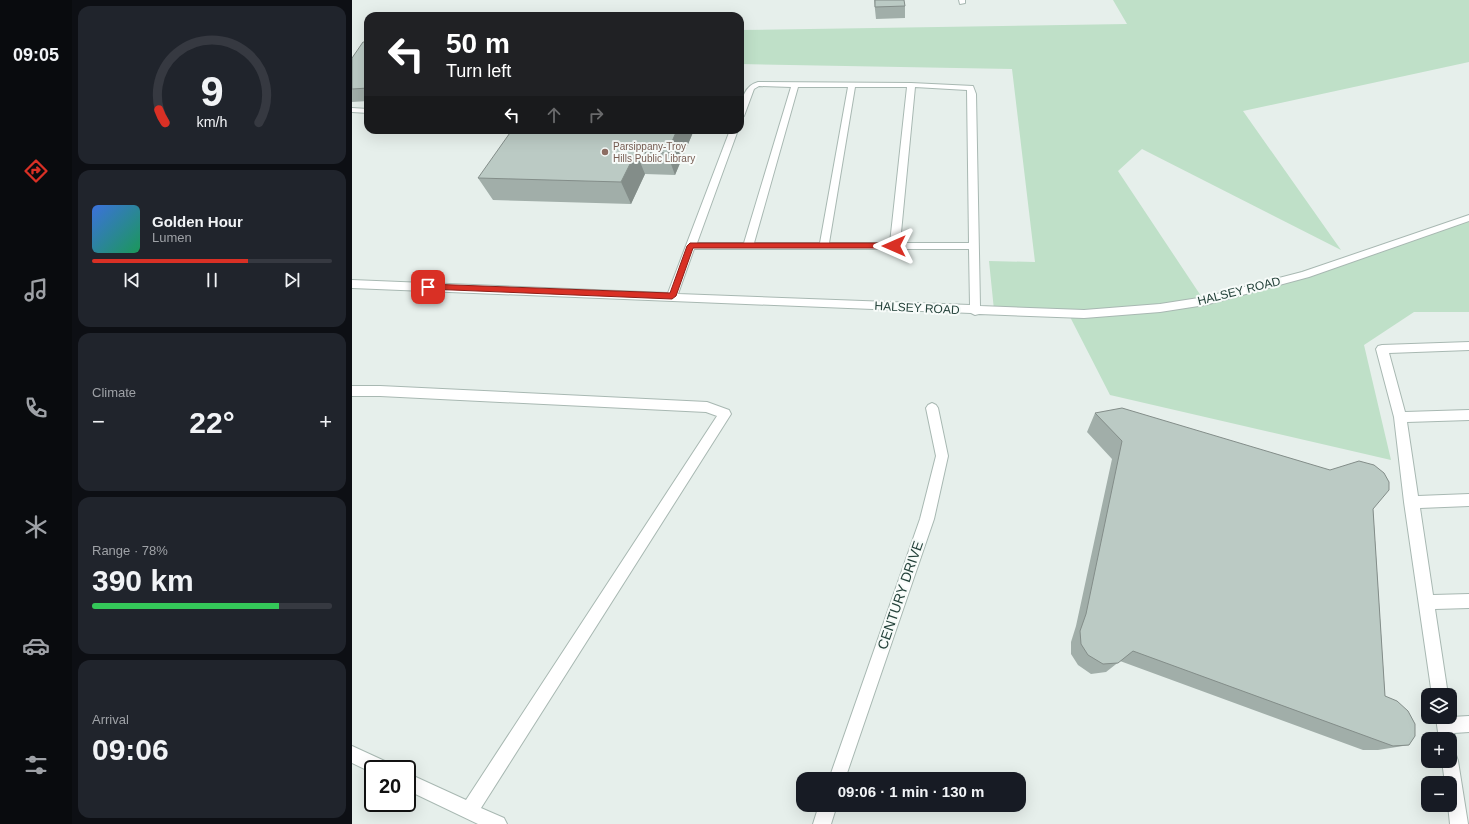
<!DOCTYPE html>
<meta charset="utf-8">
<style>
:root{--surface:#171b24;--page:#20242c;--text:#f1f3f6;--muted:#9ea1a6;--line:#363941;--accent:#d93025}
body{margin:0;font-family:Helvetica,sans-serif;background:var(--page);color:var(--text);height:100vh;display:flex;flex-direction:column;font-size:15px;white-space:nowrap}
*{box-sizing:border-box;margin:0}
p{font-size:13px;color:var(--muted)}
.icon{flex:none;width:22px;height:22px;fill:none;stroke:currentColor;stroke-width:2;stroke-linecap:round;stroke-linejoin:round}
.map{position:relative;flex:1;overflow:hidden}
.details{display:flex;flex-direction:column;gap:6px;padding:6px;background:#0d0f14;width:280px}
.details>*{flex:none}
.banner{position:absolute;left:12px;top:12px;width:380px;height:122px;border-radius:12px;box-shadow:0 4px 16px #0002;background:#202124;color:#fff;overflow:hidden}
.controls{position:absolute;left:1069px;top:688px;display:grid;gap:8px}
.controls a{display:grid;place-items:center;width:36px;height:36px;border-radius:8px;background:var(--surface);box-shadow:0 4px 16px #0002;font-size:20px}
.speed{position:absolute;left:12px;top:760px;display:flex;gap:8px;font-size:20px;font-weight:700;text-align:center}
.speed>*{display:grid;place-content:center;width:52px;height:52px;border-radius:50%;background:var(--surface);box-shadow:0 4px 16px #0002;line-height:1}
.speed .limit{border:2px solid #111;border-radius:6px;background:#fff;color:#111}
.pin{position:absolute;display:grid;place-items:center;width:34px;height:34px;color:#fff;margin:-17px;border-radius:8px;box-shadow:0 2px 6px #0006}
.me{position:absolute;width:44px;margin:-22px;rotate:270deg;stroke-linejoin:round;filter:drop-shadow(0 0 3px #0008)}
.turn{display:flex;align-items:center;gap:14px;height:84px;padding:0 16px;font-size:18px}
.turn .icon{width:52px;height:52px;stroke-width:2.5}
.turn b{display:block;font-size:28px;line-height:34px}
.lanes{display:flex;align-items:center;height:38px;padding:0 16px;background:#0003;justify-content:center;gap:20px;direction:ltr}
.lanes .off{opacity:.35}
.big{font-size:30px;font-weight:700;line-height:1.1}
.details .widget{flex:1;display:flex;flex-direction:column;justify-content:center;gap:6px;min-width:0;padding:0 14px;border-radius:12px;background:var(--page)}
.details .dial{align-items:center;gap:0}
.dial svg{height:104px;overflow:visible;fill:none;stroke:var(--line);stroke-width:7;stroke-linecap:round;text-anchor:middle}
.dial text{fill:var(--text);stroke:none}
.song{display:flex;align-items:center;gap:12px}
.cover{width:48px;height:48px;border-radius:6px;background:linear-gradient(135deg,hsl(220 70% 55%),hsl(150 70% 35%))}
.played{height:4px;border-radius:2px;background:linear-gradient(90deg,var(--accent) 65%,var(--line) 65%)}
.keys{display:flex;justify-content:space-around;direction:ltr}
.heat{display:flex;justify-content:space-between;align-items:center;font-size:22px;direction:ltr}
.charge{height:6px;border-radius:3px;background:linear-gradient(90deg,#34c759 78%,var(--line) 0)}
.trip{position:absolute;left:444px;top:772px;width:230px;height:40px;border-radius:12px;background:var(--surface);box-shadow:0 4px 16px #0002;font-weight:700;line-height:40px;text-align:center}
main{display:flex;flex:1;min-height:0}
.dock{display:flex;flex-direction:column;width:72px;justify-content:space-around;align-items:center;background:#090b0e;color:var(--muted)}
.dock .icon{width:28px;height:28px}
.dock .current{color:var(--accent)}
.dock b{font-size:18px;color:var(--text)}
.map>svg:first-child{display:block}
.green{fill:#bfe0c8}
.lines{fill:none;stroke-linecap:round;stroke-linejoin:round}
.minor-casing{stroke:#a8b8b2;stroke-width:2}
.minor{fill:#fff;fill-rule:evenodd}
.wall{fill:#a1aea9}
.shaded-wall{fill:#838d89}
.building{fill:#bbcac4;stroke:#838d89}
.route{fill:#d93025;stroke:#8d1f18}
.education-dot{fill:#8d6e63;stroke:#f7fbf9;stroke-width:1.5}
.labels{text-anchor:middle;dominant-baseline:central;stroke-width:4;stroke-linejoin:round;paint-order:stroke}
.far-education-label{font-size:10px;fill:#785e54;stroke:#f7fbf9;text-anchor:start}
.street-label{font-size:12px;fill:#24423a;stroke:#f7fbf9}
.near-street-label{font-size:14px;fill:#24423a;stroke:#f7fbf9}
</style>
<main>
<nav class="dock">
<b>09:05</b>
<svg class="icon current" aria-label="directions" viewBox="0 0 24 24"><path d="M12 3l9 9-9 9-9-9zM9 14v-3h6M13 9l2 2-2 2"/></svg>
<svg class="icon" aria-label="music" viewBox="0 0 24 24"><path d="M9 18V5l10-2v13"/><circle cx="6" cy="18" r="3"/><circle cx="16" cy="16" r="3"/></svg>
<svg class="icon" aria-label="phone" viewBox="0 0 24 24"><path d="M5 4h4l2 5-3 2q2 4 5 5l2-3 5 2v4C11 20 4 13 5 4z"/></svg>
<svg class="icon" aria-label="climate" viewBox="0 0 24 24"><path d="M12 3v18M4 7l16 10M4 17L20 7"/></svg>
<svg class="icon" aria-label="car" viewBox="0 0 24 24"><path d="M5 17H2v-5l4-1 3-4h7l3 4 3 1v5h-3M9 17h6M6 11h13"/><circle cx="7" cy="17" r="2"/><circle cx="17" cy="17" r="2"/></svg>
<svg class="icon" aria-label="filters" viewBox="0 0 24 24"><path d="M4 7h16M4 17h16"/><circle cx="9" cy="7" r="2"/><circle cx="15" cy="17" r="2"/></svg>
</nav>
<section class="details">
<div class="widget dial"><svg viewBox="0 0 100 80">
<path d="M14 69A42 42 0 1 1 86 69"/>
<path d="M14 69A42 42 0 0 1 9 59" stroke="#d93025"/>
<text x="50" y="56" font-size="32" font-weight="700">9</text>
<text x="50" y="72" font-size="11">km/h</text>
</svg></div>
<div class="widget">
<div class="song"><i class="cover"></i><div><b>Golden Hour</b><p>Lumen</p></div></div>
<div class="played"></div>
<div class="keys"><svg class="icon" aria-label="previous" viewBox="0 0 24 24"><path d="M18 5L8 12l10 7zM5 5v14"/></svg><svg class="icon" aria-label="pause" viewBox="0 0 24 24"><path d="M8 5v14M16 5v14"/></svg><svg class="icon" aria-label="next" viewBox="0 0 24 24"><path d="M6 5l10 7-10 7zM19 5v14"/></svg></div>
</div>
<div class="widget"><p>Climate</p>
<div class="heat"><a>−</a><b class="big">22°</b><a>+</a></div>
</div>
<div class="widget"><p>Range · 78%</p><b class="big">390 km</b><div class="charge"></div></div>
<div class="widget"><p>Arrival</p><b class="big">09:06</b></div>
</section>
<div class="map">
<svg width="1117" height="824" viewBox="0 0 1117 824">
<rect width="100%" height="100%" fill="#e6efeb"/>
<path class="green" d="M761,0H1117V62L891,111L989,250L790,149L766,171L853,302L1117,218V312H1062L1012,345L1039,460L758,395L715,311L642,310L637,261L683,262L660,69L388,64V30L775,24Z"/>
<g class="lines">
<g class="minor-casing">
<path id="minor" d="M607,0H613V3L608,4Z
M406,82L559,83L621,86L624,94L628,306L732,310L808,304L853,297L950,272L1117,215V221L957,277L853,305L808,312L732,318L627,314L623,315L619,313L0,288V280L316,293L378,130H386L345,243H392L439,87L407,86L402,89L392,116L388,118C388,104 391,86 406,82ZM446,87H496L468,243H402ZM503,87H555L538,243H477ZM563,87L615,90L617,243H548ZM342,249H617L618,305L326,294Z
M0,108L16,109V113L0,112Z
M1117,342V350L1037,353L1053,412L1117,410V420L1055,422L1066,496L1117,494V506L1068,508L1081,595L1117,594V608L1083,609L1096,695H1080L1052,502L1042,417L1024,349L1026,346L1030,345Z
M0,386H28L355,402L377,410L379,414L129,808L152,818L155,824H126L55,790V773L114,800L365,416L354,412L28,396H0Z
M580,403L584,405L586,408L596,456L582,519L493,779H477L568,519L584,456L574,408L576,405Z
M1098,713L1099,717L1117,716V732L1102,733L1103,739L1101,745L1098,746V739H1087L1084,718L1098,717Z
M0,746L37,763L39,769H21V773L0,763Z
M1098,753L1104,755L1106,761L1116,824H1098L1096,805H1098V783H1093L1090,761H1098Z
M467,805H485L479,824H461Z"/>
</g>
<use href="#minor" class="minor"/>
</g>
<path class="wall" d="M522,0H552L553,6V18L524,19Z
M16,42V101L0,102V58Z
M342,130L323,175L293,174L279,204L141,200L126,178Z
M743,413L1021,509L1033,696L1057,745L1026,750H1011L768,661L754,672L739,674L726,665L719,654V642L724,626L760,459L735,432Z"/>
<path class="shaded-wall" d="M325,130H342L323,175L315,153Z
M284,152L293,174L279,204L269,182Z"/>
<path class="building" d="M523,0H552L553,6L523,7Z
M11,42H16V88L0,89V58Z
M160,130H325L315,153L284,152L269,182L126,178Z
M770,408L978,470L1007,461L1022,465L1032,473L1037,482V490L1021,509L1033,696L1045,701L1056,711L1063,724V736L1057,745L1041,746L781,651L766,663L751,664L736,655L729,644L728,631L734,614L770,441L743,413Z"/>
<path class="route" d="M338,243H542L546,246L542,248H341L324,296L320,299L76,289L72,287L76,284L318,293L335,246Z"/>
<circle class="education-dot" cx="253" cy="152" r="4"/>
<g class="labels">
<g class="far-education-label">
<text x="261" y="146">Parsippany-Troy<tspan x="261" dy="12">Hills Public Library</tspan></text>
</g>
<g class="street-label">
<text transform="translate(887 291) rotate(-14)">HALSEY ROAD</text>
<text transform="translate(565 308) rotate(3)">HALSEY ROAD</text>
</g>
<g class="near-street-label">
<text transform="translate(548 595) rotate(-71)">CENTURY DRIVE</text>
</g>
</g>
</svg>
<div class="controls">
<a><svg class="icon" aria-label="layers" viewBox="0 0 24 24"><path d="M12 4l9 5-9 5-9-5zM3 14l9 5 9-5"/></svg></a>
<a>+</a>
<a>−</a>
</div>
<div class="speed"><div class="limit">20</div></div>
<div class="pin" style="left:76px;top:287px;background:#d93025"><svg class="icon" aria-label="arrive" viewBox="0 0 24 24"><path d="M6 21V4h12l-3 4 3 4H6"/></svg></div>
<svg class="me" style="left:542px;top:246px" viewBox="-20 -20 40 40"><path d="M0-17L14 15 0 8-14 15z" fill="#d93025" stroke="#fff" stroke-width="4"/></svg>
<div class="trip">09:06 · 1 min · 130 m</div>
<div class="banner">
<div class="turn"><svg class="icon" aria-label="left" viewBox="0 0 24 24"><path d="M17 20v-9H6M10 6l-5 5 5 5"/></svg><div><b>50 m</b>Turn left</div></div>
<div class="lanes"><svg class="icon" aria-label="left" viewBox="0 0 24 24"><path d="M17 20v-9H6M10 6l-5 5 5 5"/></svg><svg class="icon off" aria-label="ahead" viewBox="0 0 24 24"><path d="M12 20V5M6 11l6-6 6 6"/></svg><svg class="icon off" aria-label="right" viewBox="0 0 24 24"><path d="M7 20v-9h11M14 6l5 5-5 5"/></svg></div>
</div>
</div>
</main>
